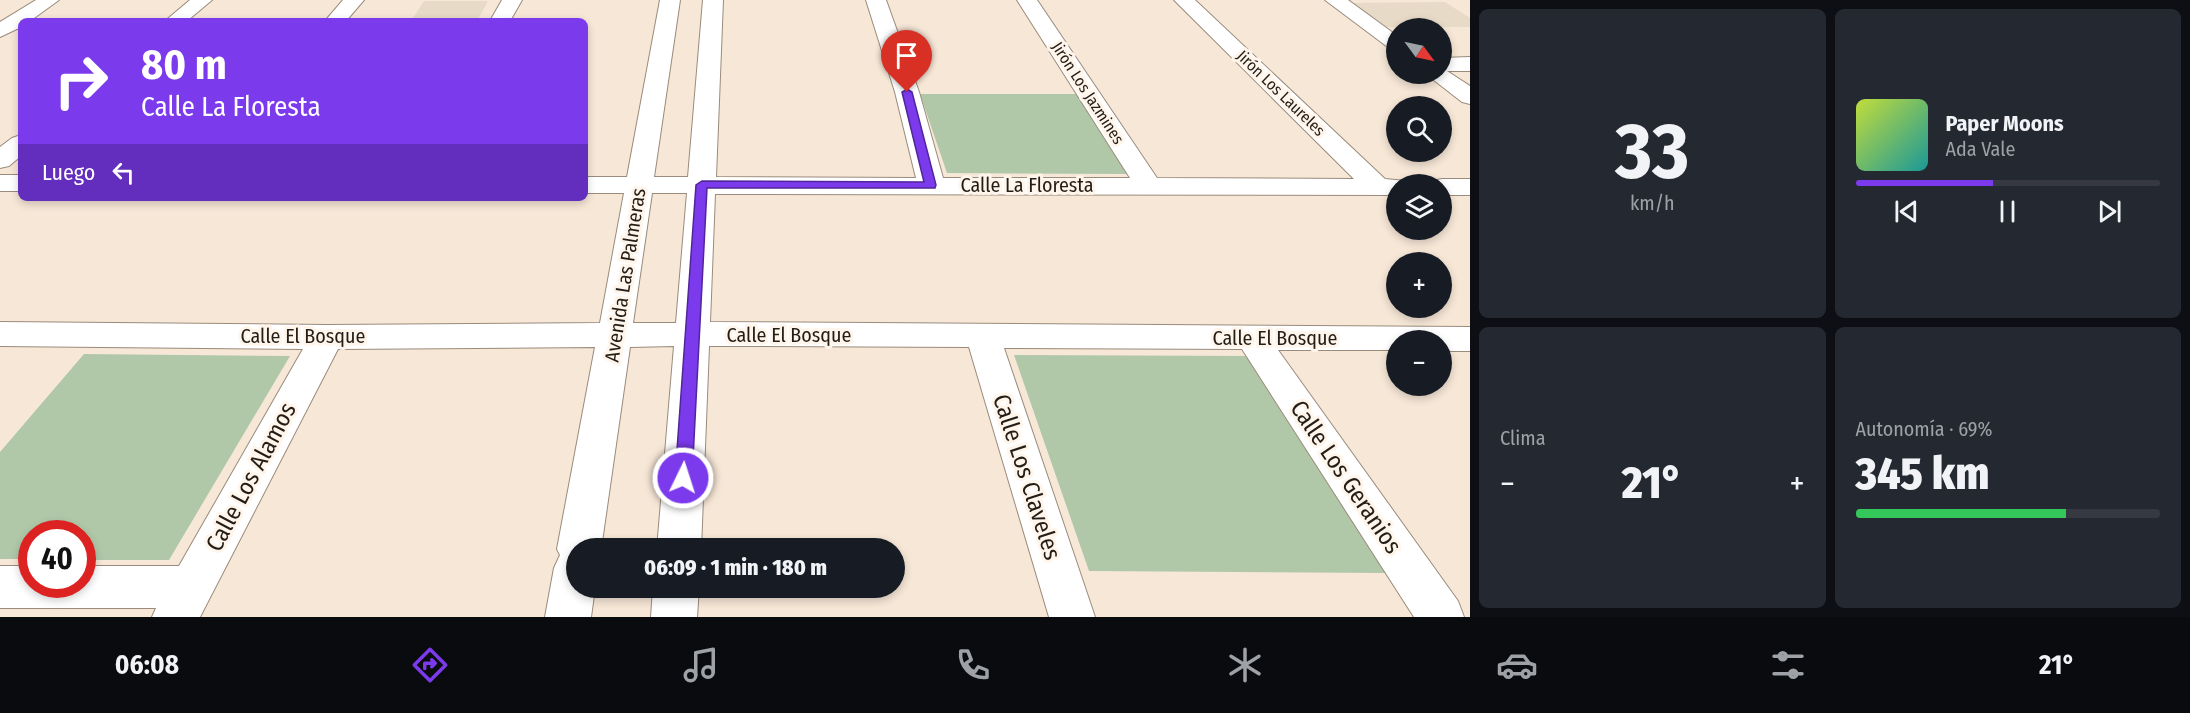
<!DOCTYPE html>
<html lang="es">
<meta charset="utf-8">
<style>
:root{--surface:#171b24;--page:#242831;--text:#f1f3f6;--muted:#9ea1a6;--line:#363941;--accent:#7c3aed}
body{margin:0;font-family:"Fira Sans Condensed",sans-serif;background:var(--page);color:var(--text);height:100vh;display:flex;flex-direction:column;font-size:22px;white-space:nowrap}
*{box-sizing:border-box;margin:0}
p{font-size:20px;color:var(--muted)}
.icon{flex:none;width:33px;height:33px;fill:none;stroke:currentColor;stroke-width:2;stroke-linecap:round;stroke-linejoin:round}
.map{position:relative;flex:1;overflow:hidden}
.sheet{display:flex;flex-direction:column;gap:9px;padding:9px;background:#0d0f14;width:720px}
.sheet>*{flex:none}
.top-card{position:absolute;left:18px;top:18px;width:570px;height:183px;border-radius:9px;box-shadow:0 3px 9px #0003;background:#7c3aed;color:#fff;overflow:hidden}
.needle{width:39px;rotate:123deg}
.buttons{position:absolute;left:1386px;top:18px;display:grid;gap:12px}
.buttons a{display:grid;place-items:center;width:66px;height:66px;border-radius:50%;background:var(--surface);box-shadow:0 3px 9px #0003;font-size:30px}
.speed{position:absolute;left:18px;top:520px;display:flex;gap:12px;font-size:30px;font-weight:700;text-align:center}
.speed>*{display:grid;place-content:center;width:78px;height:78px;border-radius:50%;background:var(--surface);box-shadow:0 3px 9px #0003;line-height:1}
.speed .limit{border:9px solid #d22;background:#fff;color:#111}
.pin{position:absolute;display:grid;place-items:center;width:51px;height:51px;color:#fff;margin:-62px -26px;border-radius:50% 50% 50% 0;rotate:-45deg;box-shadow:0 0 6px #0007}
.pin .icon{rotate:45deg}
.me{position:absolute;width:66px;margin:-33px;rotate:4deg;stroke-linejoin:round;filter:drop-shadow(0 0 4px #0008)}
.turn{display:flex;align-items:center;gap:21px;height:126px;padding:0 24px;font-size:27px}
.turn .icon{width:78px;height:78px;stroke-width:2.5}
.turn b{display:block;font-size:42px;line-height:51px}
.then{display:flex;align-items:center;height:57px;padding:0 24px;background:#0003;gap:12px;font-size:22px}
.big{font-size:45px;font-weight:800;line-height:1.1}
.sheet .card{flex:1;display:flex;flex-direction:column;justify-content:center;gap:9px;min-width:0;padding:0 21px;border-radius:9px;background:var(--page)}
.sheet .dial{align-items:center;gap:0}
.dial b{font-size:78px;line-height:1}
.song{display:flex;align-items:center;gap:18px}
.cover{width:72px;height:72px;border-radius:9px;background:linear-gradient(135deg,hsl(70 70% 55%),hsl(180 70% 35%))}
.played{height:6px;border-radius:3px;background:linear-gradient(90deg,var(--accent) 45%,var(--line) 45%)}
.keys{display:flex;justify-content:space-around;direction:ltr}
.heat{display:flex;justify-content:space-between;align-items:center;font-size:33px;direction:ltr}
.charge{height:9px;border-radius:4px;background:linear-gradient(90deg,#34c759 69%,var(--line) 0)}
.sheet .tiles{flex:1;display:grid;gap:9px;grid-template-columns:repeat(2,1fr)}
.trip{position:absolute;left:566px;top:538px;width:339px;height:60px;border-radius:30px;background:var(--surface);box-shadow:0 3px 9px #0003;font-weight:800;line-height:60px;text-align:center}
.tab-bar{display:flex;height:96px;justify-content:space-around;align-items:center;background:#090b0e;color:var(--muted)}
.tab-bar .icon{width:42px;height:42px}
.tab-bar .current{color:var(--accent)}
.tab-bar b{font-size:27px;color:var(--text)}
main{display:flex;flex:1;min-height:0}
.map>svg:first-child{display:block}
.education{fill:#e7dac6}
.green{fill:#b0c8a8}
.lines{fill:none;stroke-linecap:round;stroke-linejoin:round}
.minor-casing{stroke:#9a8b7c;stroke-width:2}
.minor{fill:#fff;fill-rule:evenodd}
.route{fill:#7c3aed;stroke:#51269a;stroke-width:1.5}
.labels{text-anchor:middle;dominant-baseline:central;stroke-width:6;stroke-linejoin:round;paint-order:stroke}
.far-street-label{font-size:16px;fill:#221d17;stroke:#fff5eb}
.street-label{font-size:20px;fill:#221d17;stroke:#fff5eb}
.near-street-label{font-size:24px;fill:#221d17;stroke:#fff5eb}
</style>
<main>
<div class="map">
<svg width="1470" height="617" viewBox="0 0 1470 617">
<rect width="100%" height="100%" fill="#f7e7d7"/>
<path class="education" d="M424,1H488L477,21H411Z
M1445,2L1470,18V27H1382L1351,3Z"/>
<path class="green" d="M920,94H1078L1129,174L947,173Z
M84,354L290,356L169,560H83L82,534H32L31,559H0V452Z
M1014,355L1248,356L1387,573L1089,571Z"/>
<g class="lines">
<g class="minor-casing">
<path id="minor" d="M36,0H59L30,21H21V27L0,37V22Z
M190,0H212L187,21H165Z
M343,0H364L346,21H325Z
M502,0H522L510,21H490Z
M660,0H680L654,177H688L703,0H723L716,177L916,178L895,92L866,0H886L919,92L943,178H1130L1017,0H1037L1157,178L1354,179L1174,0H1195L1385,179L1406,181L1408,184H1396V195L715,194L710,322L1470,327V351H1442V340H1396V350H1278L1458,601L1464,617H1414L1242,349L1004,348L1095,617H1049L969,347L745,346H709L701,549H657L674,346L630,347L601,549H576V588H595L591,617H545L554,568L560,555L557,549L595,347L338,349L200,617H152L156,608H0V566H32V585H82V566H179L303,349L0,346V322L327,325L600,323L624,193H585V177H627ZM652,193H687L676,323H633Z
M1325,0H1348L1396,35V50L1389,48Z
M1470,57V71H1447L1470,86V104L1462,102L1426,74H1442V58Z
M21,135V156L9,166L0,168V147L12,138Z
M0,175H21V191H0Z
M1442,179H1470V195H1442V184H1430L1432,181Z
M653,588H699L697,617H651Z"/>
</g>
<use href="#minor" class="minor"/>
</g>
<path class="route" d="M907,89L912,92L936,185L935,188H707L692,478L689,483L683,485L677,483L675,478L696,185L702,181L924,182L902,92Z"/>
<g class="labels">
<g class="far-street-label">
<text transform="translate(1088 93) rotate(57)">Jirón Los Jazmines</text>
<text transform="translate(1281 93) rotate(44)">Jirón Los Laureles</text>
</g>
<g class="street-label">
<text x="1027" y="185">Calle La Floresta</text>
<text transform="translate(625 275) rotate(-81)">Avenida Las Palmeras</text>
<text x="789" y="335">Calle El Bosque</text>
<text x="303" y="336">Calle El Bosque</text>
<text x="1275" y="338">Calle El Bosque</text>
</g>
<g class="near-street-label">
<text transform="translate(251 477) rotate(-62)">Calle Los Alamos</text>
<text transform="translate(1027 477) rotate(72)">Calle Los Claveles</text>
<text transform="translate(1346 477) rotate(56)">Calle Los Geranios</text>
</g>
</g>
</svg>
<div class="buttons">
<a><svg class="needle" viewBox="-14 -14 28 28"><path d="M0-13l5 13h-10z" fill="#e53935"/><path d="M0 13l5-13h-10z" fill="#9ea1a6"/></svg></a>
<a><svg class="icon" aria-label="search" viewBox="0 0 24 24"><circle cx="10" cy="10" r="6"/><path d="M15 15l6 6"/></svg></a>
<a><svg class="icon" aria-label="layers" viewBox="0 0 24 24"><path d="M12 4l9 5-9 5-9-5zM3 14l9 5 9-5"/></svg></a>
<a>+</a>
<a>−</a>
</div>
<div class="speed"><div class="limit">40</div></div>
<div class="pin" style="left:907px;top:92px;background:#d93025"><svg class="icon" aria-label="arrive" viewBox="0 0 24 24"><path d="M6 21V4h12l-3 4 3 4H6"/></svg></div>
<svg class="me" style="left:683px;top:478px" viewBox="-20 -20 40 40"><circle r="17" fill="#7c3aed" stroke="#fff" stroke-width="3"/><path d="M0-11L8 9 0 5-8 9z" fill="#fff"/></svg>
<div class="trip">06:09 · 1 min · 180 m</div>
<div class="top-card">
<div class="turn"><svg class="icon" aria-label="right" viewBox="0 0 24 24"><path d="M7 20v-9h11M14 6l5 5-5 5"/></svg><div><b>80 m</b>Calle La Floresta</div></div>
<div class="then">Luego<svg class="icon" aria-label="left" viewBox="0 0 24 24"><path d="M17 20v-9H6M10 6l-5 5 5 5"/></svg></div>
</div>
</div>
<section class="sheet">
<div class="tiles">
<div class="card dial"><b>33</b><p>km/h</p></div>
<div class="card">
<div class="song"><i class="cover"></i><div><b>Paper Moons</b><p>Ada Vale</p></div></div>
<div class="played"></div>
<div class="keys"><svg class="icon" aria-label="previous" viewBox="0 0 24 24"><path d="M18 5L8 12l10 7zM5 5v14"/></svg><svg class="icon" aria-label="pause" viewBox="0 0 24 24"><path d="M8 5v14M16 5v14"/></svg><svg class="icon" aria-label="next" viewBox="0 0 24 24"><path d="M6 5l10 7-10 7zM19 5v14"/></svg></div>
</div>
<div class="card"><p>Clima</p>
<div class="heat"><a>−</a><b class="big">21°</b><a>+</a></div>
</div>
<div class="card"><p>Autonomía · 69%</p><b class="big">345 km</b><div class="charge"></div></div>
</div>
</section>
</main>
<nav class="tab-bar">
<b>06:08</b>
<svg class="icon current" aria-label="directions" viewBox="0 0 24 24"><path d="M12 3l9 9-9 9-9-9zM9 14v-3h6M13 9l2 2-2 2"/></svg>
<svg class="icon" aria-label="music" viewBox="0 0 24 24"><path d="M9 18V5l10-2v13"/><circle cx="6" cy="18" r="3"/><circle cx="16" cy="16" r="3"/></svg>
<svg class="icon" aria-label="phone" viewBox="0 0 24 24"><path d="M5 4h4l2 5-3 2q2 4 5 5l2-3 5 2v4C11 20 4 13 5 4z"/></svg>
<svg class="icon" aria-label="climate" viewBox="0 0 24 24"><path d="M12 3v18M4 7l16 10M4 17L20 7"/></svg>
<svg class="icon" aria-label="car" viewBox="0 0 24 24"><path d="M5 17H2v-5l4-1 3-4h7l3 4 3 1v5h-3M9 17h6M6 11h13"/><circle cx="7" cy="17" r="2"/><circle cx="17" cy="17" r="2"/></svg>
<svg class="icon" aria-label="filters" viewBox="0 0 24 24"><path d="M4 7h16M4 17h16"/><circle cx="9" cy="7" r="2"/><circle cx="15" cy="17" r="2"/></svg>
<b>21°</b>
</nav>
